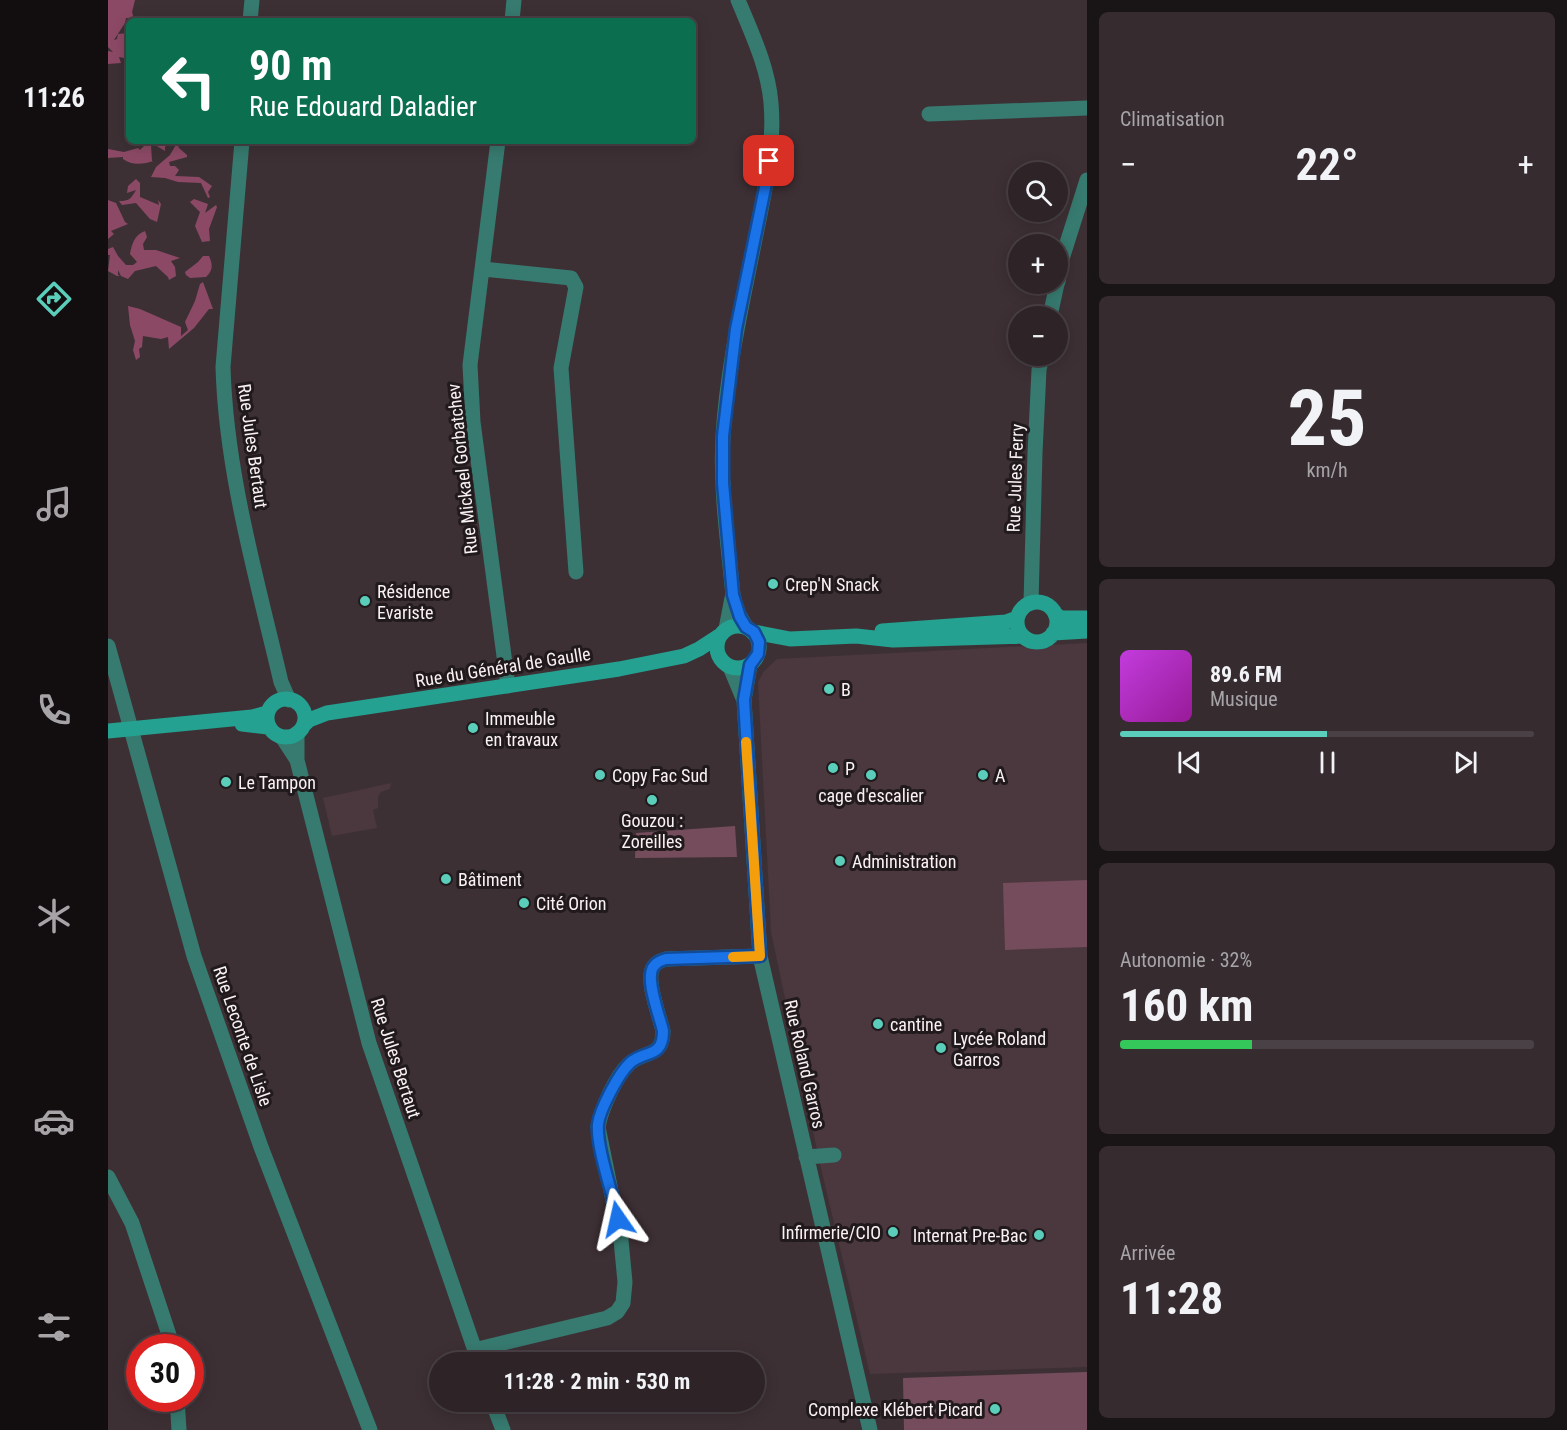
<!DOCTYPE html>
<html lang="fr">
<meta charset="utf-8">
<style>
:root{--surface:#2e2428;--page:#362c30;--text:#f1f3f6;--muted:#a7a4a8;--line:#494145;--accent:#5bcebb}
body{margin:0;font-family:"Roboto Condensed",sans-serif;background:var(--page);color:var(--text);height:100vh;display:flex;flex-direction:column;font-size:22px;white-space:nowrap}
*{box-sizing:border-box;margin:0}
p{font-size:20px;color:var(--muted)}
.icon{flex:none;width:33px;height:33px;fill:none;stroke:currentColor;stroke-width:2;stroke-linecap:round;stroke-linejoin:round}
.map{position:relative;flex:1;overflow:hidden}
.panel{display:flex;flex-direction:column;gap:12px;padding:12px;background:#191416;width:480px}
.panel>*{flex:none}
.hud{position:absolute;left:18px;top:18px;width:570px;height:126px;border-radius:9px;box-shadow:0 3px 15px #0003,0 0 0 2px var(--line);background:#0b6e4f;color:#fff;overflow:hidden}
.fabs{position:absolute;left:900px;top:162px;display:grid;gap:12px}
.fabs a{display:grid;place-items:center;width:60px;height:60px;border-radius:50%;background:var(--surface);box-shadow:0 3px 15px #0003,0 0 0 2px var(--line);font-size:30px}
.speed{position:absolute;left:18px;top:1334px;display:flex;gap:12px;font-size:30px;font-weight:700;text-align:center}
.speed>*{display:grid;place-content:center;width:78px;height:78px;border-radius:50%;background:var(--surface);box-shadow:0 3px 15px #0003,0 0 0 2px var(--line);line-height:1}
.speed .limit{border:9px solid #d22;background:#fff;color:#111}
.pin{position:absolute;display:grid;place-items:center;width:51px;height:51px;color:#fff;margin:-26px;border-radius:12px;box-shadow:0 3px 9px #0006}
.me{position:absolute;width:66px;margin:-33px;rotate:349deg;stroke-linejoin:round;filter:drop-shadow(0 0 4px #0008)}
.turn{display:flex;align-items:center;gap:21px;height:126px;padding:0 24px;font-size:27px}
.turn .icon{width:78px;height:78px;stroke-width:2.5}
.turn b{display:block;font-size:42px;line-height:51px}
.big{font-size:45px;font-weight:700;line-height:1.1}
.panel .widget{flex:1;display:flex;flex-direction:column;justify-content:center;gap:9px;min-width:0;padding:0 21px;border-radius:9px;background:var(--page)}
.panel .dial{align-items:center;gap:0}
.dial b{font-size:78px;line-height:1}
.song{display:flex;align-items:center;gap:18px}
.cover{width:72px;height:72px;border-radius:9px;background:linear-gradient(135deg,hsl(290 70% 55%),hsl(300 70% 35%))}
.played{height:6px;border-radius:3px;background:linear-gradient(90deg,var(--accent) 50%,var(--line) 50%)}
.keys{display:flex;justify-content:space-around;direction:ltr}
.heat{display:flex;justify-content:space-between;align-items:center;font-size:33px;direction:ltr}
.charge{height:9px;border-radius:4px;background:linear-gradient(90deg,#34c759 32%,var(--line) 0)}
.trip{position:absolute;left:321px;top:1352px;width:336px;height:60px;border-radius:30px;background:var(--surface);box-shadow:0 3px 15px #0003,0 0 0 2px var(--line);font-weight:700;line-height:60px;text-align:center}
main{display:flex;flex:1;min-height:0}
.dock{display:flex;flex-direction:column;width:108px;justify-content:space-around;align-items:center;background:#120e10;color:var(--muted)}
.dock .icon{width:42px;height:42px}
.dock .active{color:var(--accent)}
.dock b{font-size:27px;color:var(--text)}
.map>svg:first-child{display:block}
.built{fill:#4b373e}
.green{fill:#754c5b}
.forest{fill:#8c4965}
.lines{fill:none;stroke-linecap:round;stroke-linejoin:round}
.minor{stroke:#377a6f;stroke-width:15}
.secondary{stroke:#24a190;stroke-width:15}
.route-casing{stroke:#114b97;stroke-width:15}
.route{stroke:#1a73e8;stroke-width:10}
.slow{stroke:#f59e0b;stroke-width:10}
.poi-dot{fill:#5bcebb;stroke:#201a1c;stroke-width:2}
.labels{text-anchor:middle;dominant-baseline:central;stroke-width:6;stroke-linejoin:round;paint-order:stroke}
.street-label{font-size:18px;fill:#faf1f4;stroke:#201a1c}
.poi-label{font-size:18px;fill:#faf1f4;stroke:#201a1c;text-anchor:start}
</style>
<main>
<nav class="dock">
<b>11:26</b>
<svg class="icon active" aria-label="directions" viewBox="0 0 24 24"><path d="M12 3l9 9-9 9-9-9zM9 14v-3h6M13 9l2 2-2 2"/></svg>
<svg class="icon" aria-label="music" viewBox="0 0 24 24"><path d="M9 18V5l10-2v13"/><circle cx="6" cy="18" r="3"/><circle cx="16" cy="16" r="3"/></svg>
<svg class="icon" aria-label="phone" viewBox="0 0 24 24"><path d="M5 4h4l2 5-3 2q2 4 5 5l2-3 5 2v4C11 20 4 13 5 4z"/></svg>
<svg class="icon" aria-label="climate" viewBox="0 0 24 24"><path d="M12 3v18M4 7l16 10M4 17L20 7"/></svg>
<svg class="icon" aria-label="car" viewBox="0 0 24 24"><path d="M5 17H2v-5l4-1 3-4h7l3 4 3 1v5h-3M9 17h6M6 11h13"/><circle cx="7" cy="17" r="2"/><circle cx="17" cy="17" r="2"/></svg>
<svg class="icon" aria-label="filters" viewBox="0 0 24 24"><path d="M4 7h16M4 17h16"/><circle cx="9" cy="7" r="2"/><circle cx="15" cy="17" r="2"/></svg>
</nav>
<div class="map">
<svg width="979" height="1430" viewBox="0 0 979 1430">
<rect width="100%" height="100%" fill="#3d3035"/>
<path class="built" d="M979,643V1367L762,1374L712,1164L663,932L650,682L656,671L669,659Z
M283,783L282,789L273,792L270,797V808L265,810L269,828L224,836L215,798Z"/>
<path class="green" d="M627,826L629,857L527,858L528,833Z
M979,880V947L897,950L895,883Z
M979,1372V1430H796L795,1378Z"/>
<path class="forest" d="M0,0H27L24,12L26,19L25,20L23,18H18L17,23L6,40L9,39L10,34L21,33V56L16,58L11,57L13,63L0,64V51L5,52L0,47Z
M37,141H62L57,147V151L47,145H43L44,161H46C35,164 25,166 15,159V157L0,158V149L16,152L30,148L32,150L36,146Z
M69,143L71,148L79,155V157L61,162L62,166H67L71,170L67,176L91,177L104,186L100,192L102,197L100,198L93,183L70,182L57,178L43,177L48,167L62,155Z
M28,179L32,183V197L51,205L50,200L53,204L49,222L42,219L28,203L14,205L11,201C21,201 23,199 28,190L19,193L20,186Z
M86,199L100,204L97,213L108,205L109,207L101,229L102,241L94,242L87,226L92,212L82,202Z
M0,200L8,203L17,222L20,224L3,231L6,234L0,239Z
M37,231L39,237L35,244L36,250H48L72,258L63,261L67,267L68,276L61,280L60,277L48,266L27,271L20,279L13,276L10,270V275L12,276H9L0,271L2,255H0V249L5,247L10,256L18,265H25L29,262L22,254C24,244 26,235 37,231Z
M95,256H101C105,265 105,270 98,277L82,278L78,275L77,272L90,262Z
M95,282L105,309H101L86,328L61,349L60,337L53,339L35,336L34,347L31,349L32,357L28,360L25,350L27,341L22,325L20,306L32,309L73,327V336L80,330L77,322L87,301L92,284Z"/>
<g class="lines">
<path class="minor" d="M630,0C644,34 660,67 663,103C667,149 656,194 647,239C634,304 619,370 615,436C612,489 620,542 625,595L629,611L638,627
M142,21L144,0
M404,21L406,0
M821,114L979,108
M134,141L115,367C118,473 149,579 173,682L181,700
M390,141L362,365L365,422L400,686
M375,269L463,278L468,287L453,368L468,572
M950,282L953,262L979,180
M942,316L949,284
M923,603L927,453L931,370L934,356
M618,629L624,598
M0,646L86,956L153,1147L262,1430
M642,665L636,700L652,956L762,1430
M622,667L635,698
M189,733V760L261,1043L371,1362
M174,737L189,760
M698,1157L726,1155
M0,1177L24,1223L65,1347
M366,1350L499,1318L509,1312L515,1303L517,1282L513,1240L490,1127C493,1109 508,1076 521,1064C535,1050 555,1059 555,1031C552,1017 536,977 546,966C549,962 554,960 558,959L652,956
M69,1398L71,1430
M384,1401L395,1430"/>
<path class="secondary" d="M909 622a20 20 0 1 1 40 0a20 20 0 1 1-40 0Z
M947,614L953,618H979
M609 647a21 21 0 1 1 42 0a21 21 0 1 1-42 0Z
M774,631L898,622L909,618
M646,632L682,639L748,636L785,640L915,636
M945,633L979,631
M159 718a19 19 0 1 1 38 0a19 19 0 1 1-38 0Z
M134,724L160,727
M196,725L201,720L219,713L511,669L576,656L591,649L611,636
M0,731L144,717L159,713"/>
</g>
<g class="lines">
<g class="route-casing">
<path id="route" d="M510,1219C505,1194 488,1147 490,1124C492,1109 511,1073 522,1063C536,1050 555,1059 555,1031C552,1017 536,977 546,966C549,962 554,960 558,959L652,956L636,700L642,665L650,654L651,642L646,632L638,627L632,617L625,595L615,483V436L628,329L658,183L661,161"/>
</g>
<use href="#route" class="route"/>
<path class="slow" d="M625,957L652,956L638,742"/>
</g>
<g class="poi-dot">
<circle cx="665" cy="584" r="6"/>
<circle cx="257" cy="601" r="6"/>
<circle cx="721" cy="689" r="6"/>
<circle cx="365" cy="728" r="6"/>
<circle cx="725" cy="768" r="6"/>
<circle cx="492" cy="775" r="6"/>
<circle cx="763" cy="775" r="6"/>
<circle cx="875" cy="775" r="6"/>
<circle cx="118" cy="782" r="6"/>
<circle cx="544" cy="800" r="6"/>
<circle cx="732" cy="861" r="6"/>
<circle cx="338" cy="879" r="6"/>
<circle cx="416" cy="903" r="6"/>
<circle cx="770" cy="1024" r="6"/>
<circle cx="833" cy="1048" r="6"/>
<circle cx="785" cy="1232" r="6"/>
<circle cx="931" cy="1235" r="6"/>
<circle cx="887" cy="1409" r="6"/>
</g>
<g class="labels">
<g class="street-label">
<text transform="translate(145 446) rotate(82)">Rue Jules Bertaut</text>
<text transform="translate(354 469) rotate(-96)">Rue Mickael Gorbatchev</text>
<text transform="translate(907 478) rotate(-88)">Rue Jules Ferry</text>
<text transform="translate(395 667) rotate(-9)">Rue du Général de Gaulle</text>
<text transform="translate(135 1036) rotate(71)">Rue Leconte de Lisle</text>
<text transform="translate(288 1058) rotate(72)">Rue Jules Bertaut</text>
<text transform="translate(697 1064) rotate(77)">Rue Roland Garros</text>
</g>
<g class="poi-label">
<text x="677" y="584">Crep'N Snack</text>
<text x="269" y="591">Résidence<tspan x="269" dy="21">Evariste</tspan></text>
<text x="733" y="689">B</text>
<text x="377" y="718">Immeuble<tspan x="377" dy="21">en travaux</tspan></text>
<text x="737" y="768">P</text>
<text x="504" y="775">Copy Fac Sud</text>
<text x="887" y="775">A</text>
<text x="130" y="782">Le Tampon</text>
<text x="763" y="795" text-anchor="middle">cage d'escalier</text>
<text x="544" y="820" text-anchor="middle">Gouzou :<tspan x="544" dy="21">Zoreilles</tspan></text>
<text x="744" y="861">Administration</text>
<text x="350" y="879">Bâtiment</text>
<text x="428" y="903">Cité Orion</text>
<text x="782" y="1024">cantine</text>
<text x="845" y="1038">Lycée Roland<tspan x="845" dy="21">Garros</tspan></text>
<text x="773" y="1232" text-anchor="end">Infirmerie/CIO</text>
<text x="919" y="1235" text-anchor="end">Internat Pre-Bac</text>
<text x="875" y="1409" text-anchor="end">Complexe Klébert Picard</text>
</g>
</g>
</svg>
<div class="fabs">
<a><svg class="icon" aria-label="search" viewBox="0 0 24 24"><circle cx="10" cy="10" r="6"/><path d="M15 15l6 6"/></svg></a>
<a>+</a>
<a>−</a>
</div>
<div class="speed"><div class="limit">30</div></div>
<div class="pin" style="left:661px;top:161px;background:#d93025"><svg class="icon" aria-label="arrive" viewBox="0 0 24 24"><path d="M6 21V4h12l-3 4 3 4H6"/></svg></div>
<svg class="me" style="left:510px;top:1219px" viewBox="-20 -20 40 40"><path d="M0-17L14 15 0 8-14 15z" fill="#1a73e8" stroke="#fff" stroke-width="4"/></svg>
<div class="trip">11:28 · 2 min · 530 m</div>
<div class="hud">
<div class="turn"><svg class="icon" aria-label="left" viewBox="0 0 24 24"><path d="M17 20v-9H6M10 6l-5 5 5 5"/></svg><div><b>90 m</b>Rue Edouard Daladier</div></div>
</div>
</div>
<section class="panel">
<div class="widget"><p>Climatisation</p>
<div class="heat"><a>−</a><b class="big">22°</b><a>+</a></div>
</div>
<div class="widget dial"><b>25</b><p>km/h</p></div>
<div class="widget">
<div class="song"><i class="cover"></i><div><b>89.6 FM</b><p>Musique</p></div></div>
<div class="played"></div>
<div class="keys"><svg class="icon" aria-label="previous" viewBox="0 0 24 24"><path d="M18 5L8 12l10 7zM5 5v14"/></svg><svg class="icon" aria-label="pause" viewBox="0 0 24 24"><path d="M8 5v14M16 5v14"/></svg><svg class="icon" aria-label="next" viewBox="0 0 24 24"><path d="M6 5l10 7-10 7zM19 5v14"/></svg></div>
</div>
<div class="widget"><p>Autonomie · 32%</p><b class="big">160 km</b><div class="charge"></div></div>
<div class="widget"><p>Arrivée</p><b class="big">11:28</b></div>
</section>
</main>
